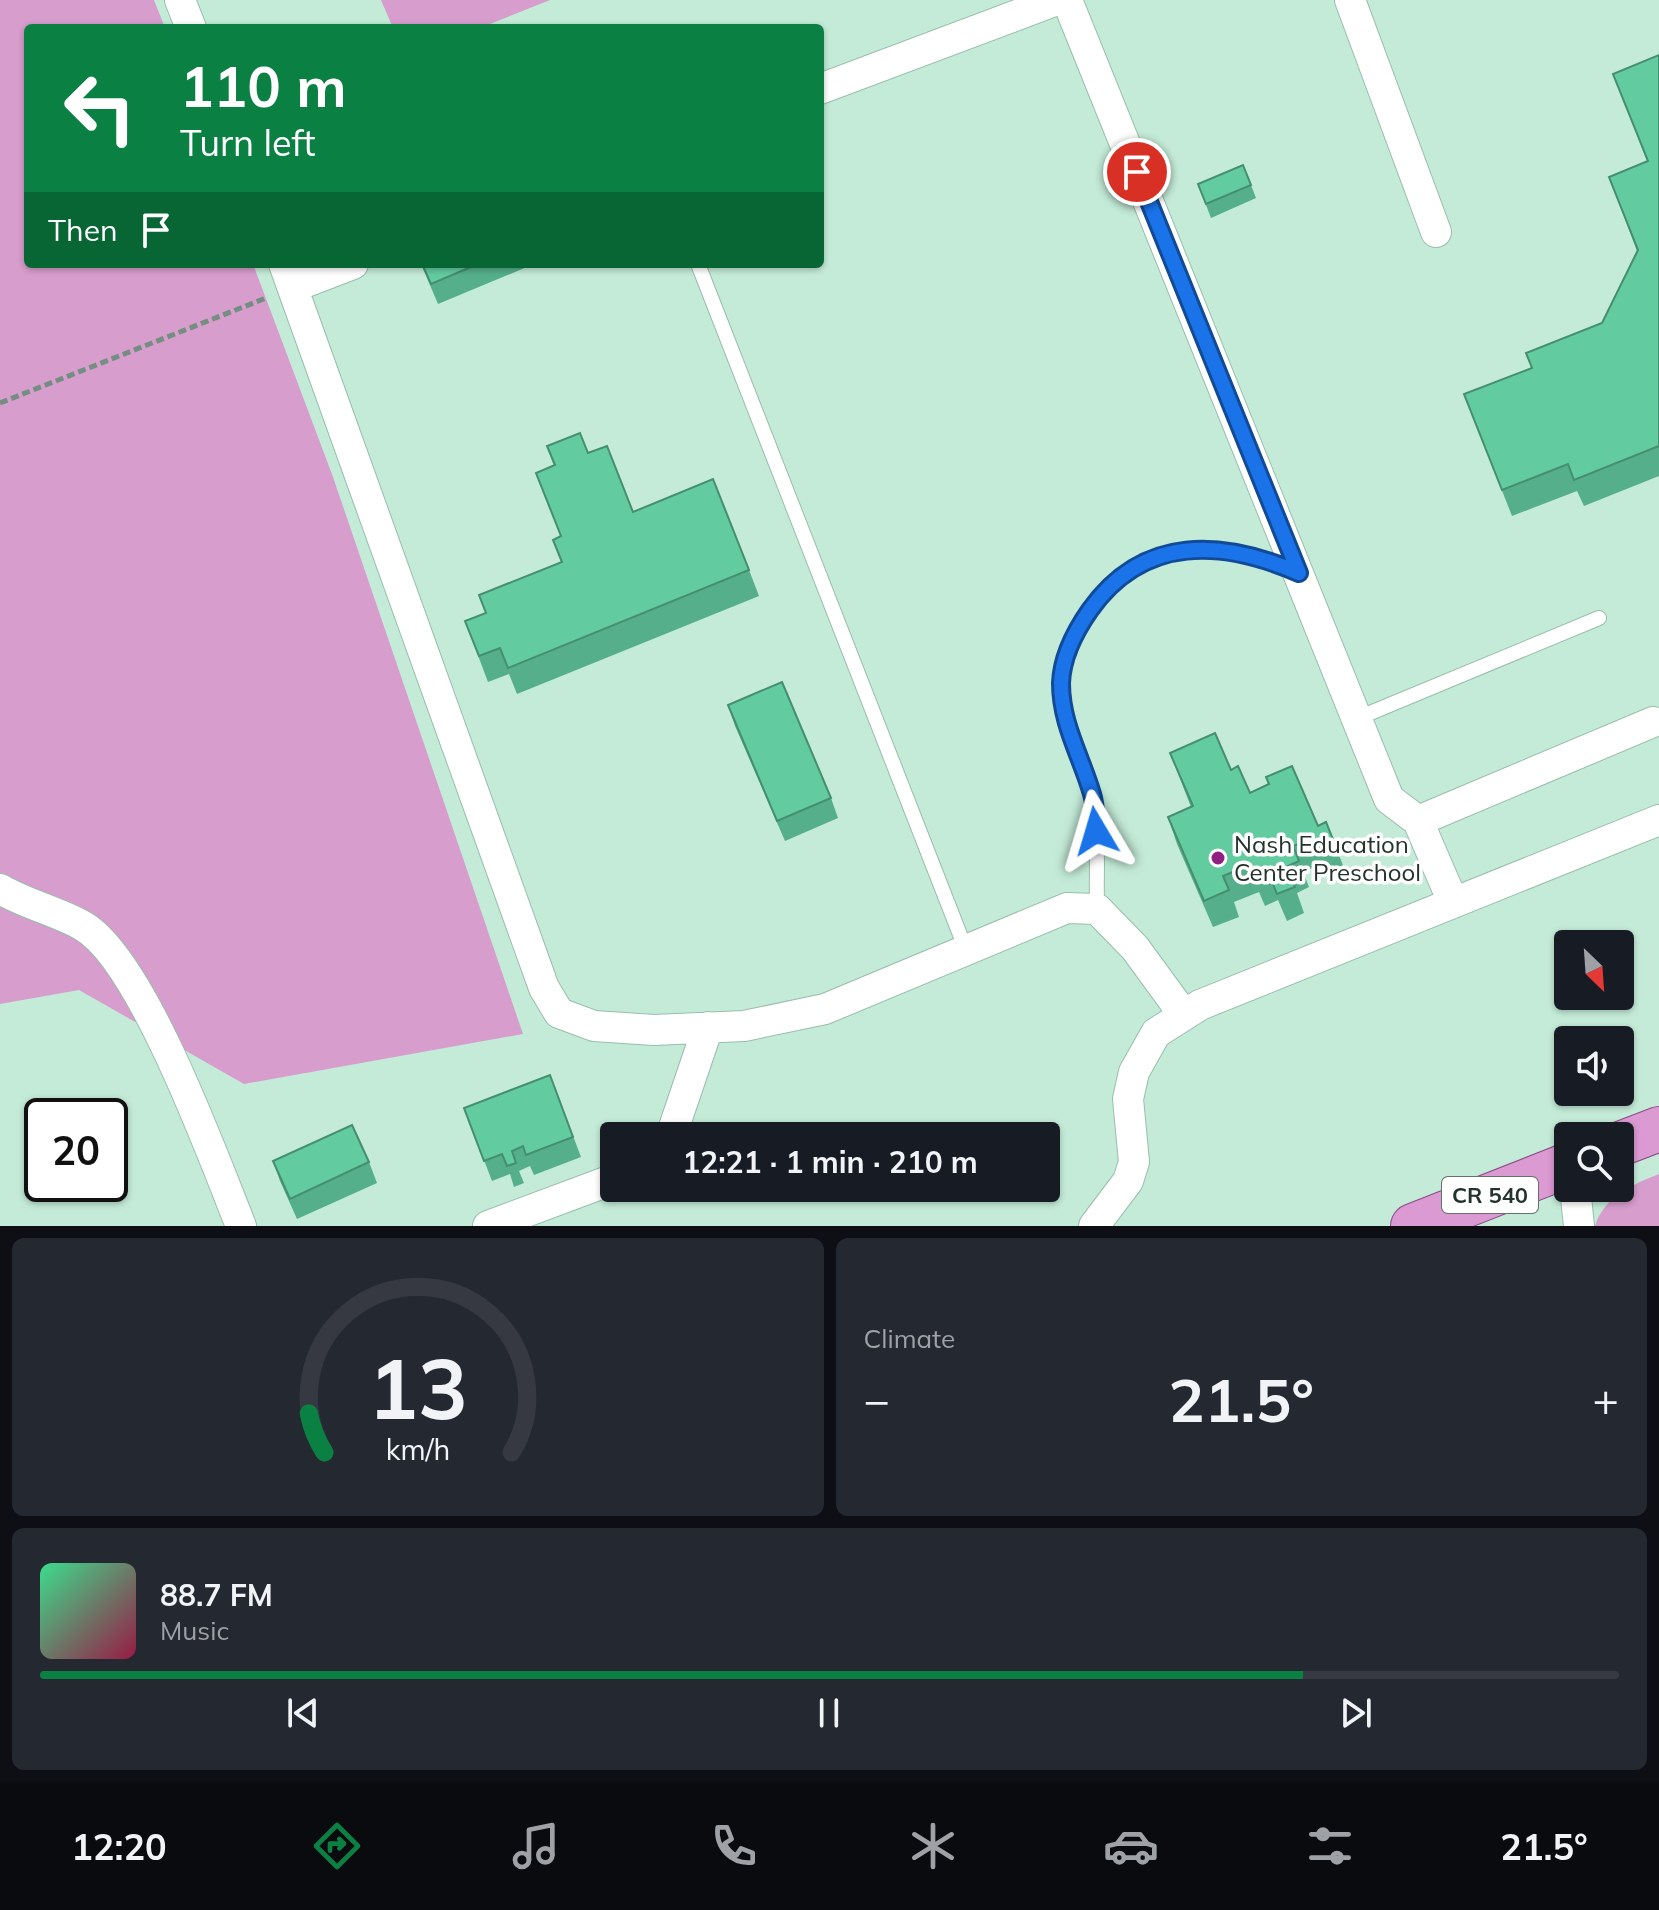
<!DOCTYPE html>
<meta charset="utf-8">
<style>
:root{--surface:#171b24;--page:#242831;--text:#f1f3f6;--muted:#9ea1a6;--line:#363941;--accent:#0b8043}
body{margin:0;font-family:Mulish,sans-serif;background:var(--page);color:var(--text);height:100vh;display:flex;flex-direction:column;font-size:30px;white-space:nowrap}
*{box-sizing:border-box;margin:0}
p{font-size:26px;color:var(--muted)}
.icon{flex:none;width:44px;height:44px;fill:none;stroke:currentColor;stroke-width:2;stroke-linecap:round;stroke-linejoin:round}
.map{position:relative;height:1226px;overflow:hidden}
.sheet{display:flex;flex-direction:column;gap:12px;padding:12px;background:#0d0f14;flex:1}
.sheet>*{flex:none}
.top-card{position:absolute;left:24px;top:24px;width:800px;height:244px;border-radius:8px;box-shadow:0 2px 6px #0004;background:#0b8043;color:#fff;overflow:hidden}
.needle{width:52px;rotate:155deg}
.buttons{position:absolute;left:1554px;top:930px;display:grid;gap:16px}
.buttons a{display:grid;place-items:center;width:80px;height:80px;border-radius:8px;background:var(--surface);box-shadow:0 2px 6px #0004;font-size:40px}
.speed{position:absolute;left:24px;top:1098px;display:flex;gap:16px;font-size:40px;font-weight:700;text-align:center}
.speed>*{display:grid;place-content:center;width:104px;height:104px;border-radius:50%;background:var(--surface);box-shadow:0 2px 6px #0004;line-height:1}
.speed .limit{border:4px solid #111;border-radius:12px;background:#fff;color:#111}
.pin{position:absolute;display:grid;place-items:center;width:68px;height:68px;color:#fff;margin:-34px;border:4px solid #fff;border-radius:50%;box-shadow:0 2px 8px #0007}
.me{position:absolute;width:88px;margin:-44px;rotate:353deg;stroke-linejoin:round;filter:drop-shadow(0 0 6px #0008)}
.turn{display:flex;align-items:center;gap:28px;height:168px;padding:0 24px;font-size:36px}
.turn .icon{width:104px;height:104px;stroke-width:2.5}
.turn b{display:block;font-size:56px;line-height:68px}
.then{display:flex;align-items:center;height:76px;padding:0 24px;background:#0003;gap:16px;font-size:30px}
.big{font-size:60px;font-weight:700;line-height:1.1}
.sheet .card{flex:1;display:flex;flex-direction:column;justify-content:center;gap:12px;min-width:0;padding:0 28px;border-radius:12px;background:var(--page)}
.sheet .dial{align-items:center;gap:0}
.dial svg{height:208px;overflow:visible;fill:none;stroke:var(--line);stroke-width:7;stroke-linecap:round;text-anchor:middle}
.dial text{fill:var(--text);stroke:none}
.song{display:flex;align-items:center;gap:24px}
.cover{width:96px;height:96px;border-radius:12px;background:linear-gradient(135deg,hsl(150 70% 55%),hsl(340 70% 35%))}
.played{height:8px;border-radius:4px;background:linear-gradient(90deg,var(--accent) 80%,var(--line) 80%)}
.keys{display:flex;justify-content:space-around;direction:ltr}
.heat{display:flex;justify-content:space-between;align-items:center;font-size:44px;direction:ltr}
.sheet .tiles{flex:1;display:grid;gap:12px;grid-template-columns:1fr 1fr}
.card:last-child{grid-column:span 2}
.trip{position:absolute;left:600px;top:1122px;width:460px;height:80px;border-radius:8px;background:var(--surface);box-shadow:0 2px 6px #0004;font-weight:700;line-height:80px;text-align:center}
.dock{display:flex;height:128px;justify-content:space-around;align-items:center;background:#090b0e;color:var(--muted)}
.dock .icon{width:56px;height:56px}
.dock .on{color:var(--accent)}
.dock b{font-size:36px;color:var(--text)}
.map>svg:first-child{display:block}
.green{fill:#d79dcc}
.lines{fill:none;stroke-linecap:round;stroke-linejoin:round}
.lane-casing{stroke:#98beac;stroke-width:16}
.street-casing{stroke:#98beac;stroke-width:32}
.primary-casing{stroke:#8c4a85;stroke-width:46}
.path{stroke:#748f82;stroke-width:5;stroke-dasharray:8 4;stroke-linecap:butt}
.lane{stroke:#fff;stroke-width:14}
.street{stroke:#fff;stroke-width:30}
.primary{stroke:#dc9ad3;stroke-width:44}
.wall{fill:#55af8a}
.building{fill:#63cba0;stroke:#458e70;stroke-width:2}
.route-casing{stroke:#114b97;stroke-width:20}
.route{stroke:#1a73e8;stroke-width:14}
.poi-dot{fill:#902183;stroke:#fff;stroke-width:3}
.labels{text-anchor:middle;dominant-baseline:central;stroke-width:7;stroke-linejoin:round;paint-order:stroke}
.shield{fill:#fff;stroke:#66706b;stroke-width:2}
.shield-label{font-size:22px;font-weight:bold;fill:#24332c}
.poi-label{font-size:24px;fill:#24332c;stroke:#fff;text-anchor:start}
</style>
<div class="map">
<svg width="1659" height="1226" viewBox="0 0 1659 1226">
<rect width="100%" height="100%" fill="#c4ebd8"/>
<path class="green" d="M0,0H154L165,28H28V264H253L333,477L523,1034L244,1084L79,990L0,1004Z
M381,0H550L480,28H393Z
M1659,1174V1226H1595C1604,1197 1633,1184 1659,1174Z"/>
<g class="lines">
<g class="lane-casing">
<path id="lane" d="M698,264L966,950
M1358,718L1599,618
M1097,909C1096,873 1099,835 1094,800C1087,758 1062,731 1061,684C1061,623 1124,557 1183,550C1223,545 1259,556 1295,572"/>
</g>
<g class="street-casing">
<path id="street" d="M180,0L191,28
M1067,0L1389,799L1418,821
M1350,0L1436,232
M820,89L1057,0
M284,264L544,988L559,1013L594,1026L654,1030L744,1026L825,1009L1067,908L1097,909L1135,948L1184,1015
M293,287L353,264
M0,889C27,905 57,911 83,926C142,960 214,1159 241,1226
M1453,902L1418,821L1653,722
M671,1136L708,1027
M1575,1188L1579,1226
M488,1226L614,1179
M1094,1226L1128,1181L1134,1162L1128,1099L1134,1072L1156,1033L1200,1005L1659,820"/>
</g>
<g class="primary-casing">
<path id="primary" d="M1620,1144L1659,1129
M1413,1226L1568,1165"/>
</g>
<path class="path" d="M0,403L266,298"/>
<use href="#lane" class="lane"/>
<use href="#street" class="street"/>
<use href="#primary" class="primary"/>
</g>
<path class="wall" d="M1659,55V476L1584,506L1577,491L1512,516L1464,394L1531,368L1602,323L1637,251L1609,177L1647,161L1613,74Z
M1198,184L1251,185L1256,198L1211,218Z
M421,264H526L527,267L438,304Z
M547,446L588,453L633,512L749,570L759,596L517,694L509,674L488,682L465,621L486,613L561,562L553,540L561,537L536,473L554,466Z
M728,705L831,798L838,818L785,841L735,726Z
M1170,753L1231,770L1250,793L1318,826L1334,842L1344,868L1325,877L1319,865L1303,872L1309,887L1297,893L1304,913L1287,921L1278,900L1265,906L1259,892L1234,902L1239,917L1213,927L1177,844L1168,817L1191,807Z
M550,1075L581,1157L534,1175L530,1166L519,1171L524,1183L514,1187L510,1174L492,1181L464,1108Z
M273,1161L369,1162L377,1183L297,1219L280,1181Z"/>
<path class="building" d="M1659,55V446L1574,480L1568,464L1502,490L1464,394L1532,368L1526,353L1602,323L1638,250L1609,177L1648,161L1613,74Z
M1243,165L1251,185L1206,204L1198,184Z
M422,264H478L431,284Z
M580,433L588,453L607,446L633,512L713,479L749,570L508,668L500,648L479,656L465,621L486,613L479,595L562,562L553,540L561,536L536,473L555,465L547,446Z
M782,682L831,798L777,821L728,705Z
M1215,733L1231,770L1238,766L1250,793L1269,784L1266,777L1292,766L1318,826L1326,822L1334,842L1315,850L1310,839L1293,846L1299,861L1286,867L1295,887L1277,894L1269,874L1256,880L1249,865L1223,876L1229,890L1204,901L1168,817L1193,806L1170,753Z
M550,1075L573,1137L526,1155L523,1146L512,1151L516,1163L507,1166L502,1154L484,1161L464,1108Z
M352,1125L369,1162L290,1199L273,1161Z"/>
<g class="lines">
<g class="route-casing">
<path id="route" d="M1096,831C1095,819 1096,806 1092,794C1081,756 1061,724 1061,683C1062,657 1076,630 1090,610C1144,534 1223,540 1299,573L1137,172"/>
</g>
<use href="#route" class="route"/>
</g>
<circle class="poi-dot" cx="1218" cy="858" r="8"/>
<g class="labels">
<rect class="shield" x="1442" y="1177" width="96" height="36" rx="6"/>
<g class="shield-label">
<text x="1490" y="1195">CR 540</text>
</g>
<g class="poi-label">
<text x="1234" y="844">Nash Education<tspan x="1234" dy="28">Center Preschool</tspan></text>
</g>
</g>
</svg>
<div class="buttons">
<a><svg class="needle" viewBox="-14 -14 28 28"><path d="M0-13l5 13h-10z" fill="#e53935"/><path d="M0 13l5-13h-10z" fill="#9ea1a6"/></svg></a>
<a><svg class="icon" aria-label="sound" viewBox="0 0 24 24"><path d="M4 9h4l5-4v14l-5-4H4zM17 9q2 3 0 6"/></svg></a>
<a><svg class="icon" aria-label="search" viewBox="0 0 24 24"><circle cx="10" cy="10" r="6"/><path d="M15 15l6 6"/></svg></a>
</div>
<div class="speed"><div class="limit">20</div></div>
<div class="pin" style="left:1137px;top:172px;background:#d93025"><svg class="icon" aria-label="arrive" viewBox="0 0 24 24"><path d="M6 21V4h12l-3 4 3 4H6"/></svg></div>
<svg class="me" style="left:1096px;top:831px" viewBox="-20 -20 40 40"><path d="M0-17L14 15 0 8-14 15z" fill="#1a73e8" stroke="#fff" stroke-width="4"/></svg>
<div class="trip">12:21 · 1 min · 210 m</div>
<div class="top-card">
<div class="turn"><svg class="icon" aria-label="left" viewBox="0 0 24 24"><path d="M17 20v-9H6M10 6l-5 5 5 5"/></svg><div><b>110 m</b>Turn left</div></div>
<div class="then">Then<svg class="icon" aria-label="arrive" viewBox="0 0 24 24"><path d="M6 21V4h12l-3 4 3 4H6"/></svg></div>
</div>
</div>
<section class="sheet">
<div class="tiles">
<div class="card dial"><svg viewBox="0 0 100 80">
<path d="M14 69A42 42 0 1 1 86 69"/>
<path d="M14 69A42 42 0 0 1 8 54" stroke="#0b8043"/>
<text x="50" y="56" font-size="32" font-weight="700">13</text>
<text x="50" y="72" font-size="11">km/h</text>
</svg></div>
<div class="card"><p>Climate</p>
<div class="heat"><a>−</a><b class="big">21.5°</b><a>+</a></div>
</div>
<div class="card">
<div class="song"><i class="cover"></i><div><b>88.7 FM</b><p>Music</p></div></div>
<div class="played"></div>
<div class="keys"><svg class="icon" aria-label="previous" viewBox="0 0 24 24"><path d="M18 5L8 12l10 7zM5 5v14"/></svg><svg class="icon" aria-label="pause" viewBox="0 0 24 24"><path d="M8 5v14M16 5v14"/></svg><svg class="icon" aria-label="next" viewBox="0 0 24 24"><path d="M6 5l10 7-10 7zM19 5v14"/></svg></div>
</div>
</div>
</section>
<nav class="dock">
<b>12:20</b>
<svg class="icon on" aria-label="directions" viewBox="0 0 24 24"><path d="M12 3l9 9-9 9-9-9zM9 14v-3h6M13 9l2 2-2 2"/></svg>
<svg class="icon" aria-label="music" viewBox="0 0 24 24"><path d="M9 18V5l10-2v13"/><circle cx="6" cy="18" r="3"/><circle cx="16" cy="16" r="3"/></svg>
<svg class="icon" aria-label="phone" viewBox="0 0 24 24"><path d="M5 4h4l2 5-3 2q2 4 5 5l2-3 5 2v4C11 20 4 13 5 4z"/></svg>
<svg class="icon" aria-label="climate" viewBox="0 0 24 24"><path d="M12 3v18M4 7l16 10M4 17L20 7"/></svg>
<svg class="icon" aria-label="car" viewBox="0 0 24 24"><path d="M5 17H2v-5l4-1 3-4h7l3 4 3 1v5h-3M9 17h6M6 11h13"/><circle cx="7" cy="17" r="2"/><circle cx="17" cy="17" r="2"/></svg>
<svg class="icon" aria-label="filters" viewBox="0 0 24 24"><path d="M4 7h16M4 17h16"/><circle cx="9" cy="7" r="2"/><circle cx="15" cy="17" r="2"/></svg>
<b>21.5°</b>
</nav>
